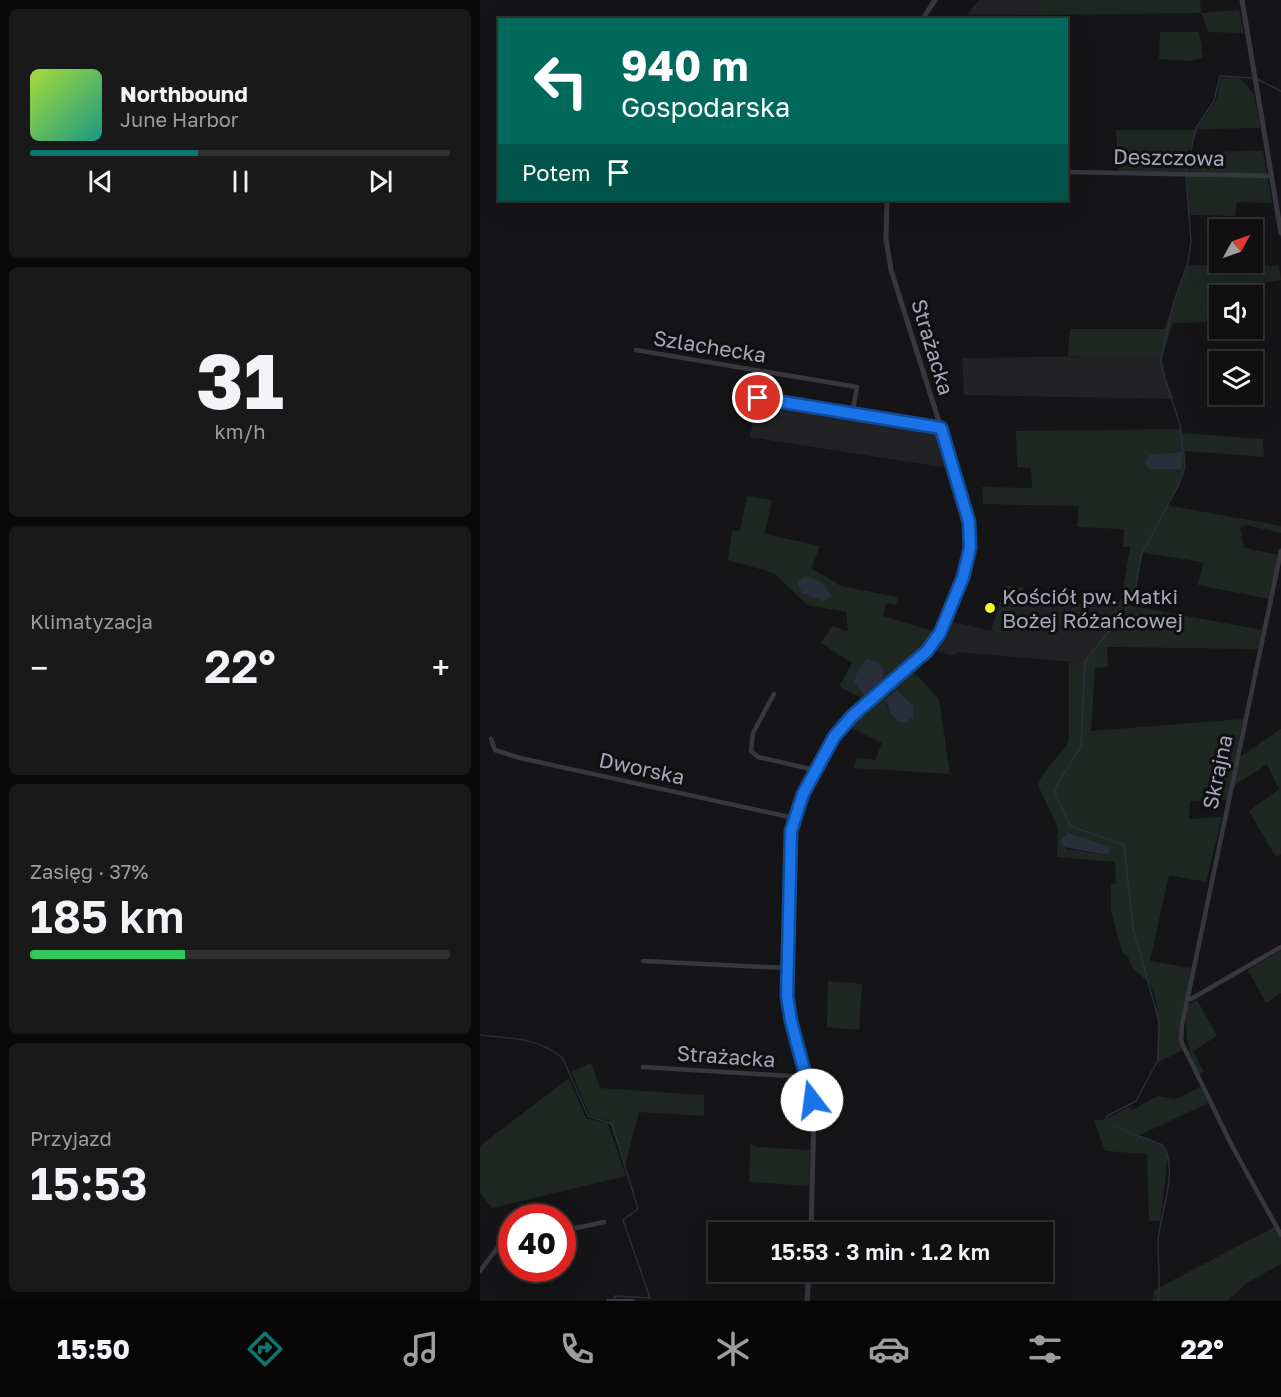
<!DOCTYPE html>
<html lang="pl">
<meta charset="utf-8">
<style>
:root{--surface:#101011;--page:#19191a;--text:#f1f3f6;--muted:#9c9d9f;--line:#303031;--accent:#0f766e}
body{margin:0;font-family:"Golos Text",sans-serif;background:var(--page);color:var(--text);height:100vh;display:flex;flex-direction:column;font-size:22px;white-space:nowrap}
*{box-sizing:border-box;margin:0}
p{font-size:20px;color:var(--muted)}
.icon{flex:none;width:33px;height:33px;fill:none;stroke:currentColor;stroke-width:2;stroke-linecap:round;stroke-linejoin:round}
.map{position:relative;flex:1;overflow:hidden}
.side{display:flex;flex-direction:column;gap:9px;padding:9px;background:#090909;width:480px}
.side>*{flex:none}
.guide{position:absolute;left:18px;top:18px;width:570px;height:183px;border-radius:0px;box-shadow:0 6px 24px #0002,0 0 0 2px var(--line);background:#00695c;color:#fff;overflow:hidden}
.needle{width:39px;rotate:50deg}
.buttons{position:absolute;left:729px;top:219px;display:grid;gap:12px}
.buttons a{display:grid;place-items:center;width:54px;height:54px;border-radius:0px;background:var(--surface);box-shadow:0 6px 24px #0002,0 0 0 2px var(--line);font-size:30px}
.speed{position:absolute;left:18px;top:1204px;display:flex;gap:12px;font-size:30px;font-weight:700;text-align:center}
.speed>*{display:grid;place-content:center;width:78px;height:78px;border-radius:50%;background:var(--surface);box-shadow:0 6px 24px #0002,0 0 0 2px var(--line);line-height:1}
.speed .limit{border:9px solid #d22;background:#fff;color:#111}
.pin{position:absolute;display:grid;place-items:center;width:51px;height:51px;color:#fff;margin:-26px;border:3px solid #fff;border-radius:50%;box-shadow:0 2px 6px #0007}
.me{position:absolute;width:66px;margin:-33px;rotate:345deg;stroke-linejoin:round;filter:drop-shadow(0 0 4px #0008)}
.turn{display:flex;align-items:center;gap:21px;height:126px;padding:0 24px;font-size:27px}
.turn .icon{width:78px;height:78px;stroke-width:2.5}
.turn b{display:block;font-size:42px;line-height:51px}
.then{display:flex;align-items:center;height:57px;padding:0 24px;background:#0003;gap:12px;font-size:22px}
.big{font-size:45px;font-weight:600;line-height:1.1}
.side .card{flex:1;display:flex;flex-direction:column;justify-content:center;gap:9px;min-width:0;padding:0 21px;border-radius:9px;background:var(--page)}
.side .dial{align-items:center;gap:0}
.dial b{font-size:78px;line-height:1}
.song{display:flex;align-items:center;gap:18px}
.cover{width:72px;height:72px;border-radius:9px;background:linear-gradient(135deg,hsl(80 70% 55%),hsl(170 70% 35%))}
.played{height:6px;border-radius:3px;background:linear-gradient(90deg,var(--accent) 40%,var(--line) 40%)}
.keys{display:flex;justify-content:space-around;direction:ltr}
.heat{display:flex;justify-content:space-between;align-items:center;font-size:33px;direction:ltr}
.charge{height:9px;border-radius:4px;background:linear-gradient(90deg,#34c759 37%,var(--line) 0)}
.trip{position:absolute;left:228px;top:1222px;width:345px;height:60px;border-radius:0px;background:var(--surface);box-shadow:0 6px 24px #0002,0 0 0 2px var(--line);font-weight:600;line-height:60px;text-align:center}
.dock{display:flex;height:96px;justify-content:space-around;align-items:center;background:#060607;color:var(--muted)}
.dock .icon{width:42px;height:42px}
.dock .selected{color:var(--accent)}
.dock b{font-size:27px;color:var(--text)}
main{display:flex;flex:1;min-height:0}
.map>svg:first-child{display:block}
.built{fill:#222124}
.green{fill:#1f2722;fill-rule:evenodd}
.water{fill:#2a2e3b}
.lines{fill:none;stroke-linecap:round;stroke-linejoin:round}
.stream{stroke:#2a2e3b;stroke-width:1.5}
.minor{stroke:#39373e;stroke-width:4.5}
.tertiary{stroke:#39373e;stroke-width:5}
.route-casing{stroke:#114b97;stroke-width:15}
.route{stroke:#1a73e8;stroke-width:10}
.poi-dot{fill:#fcfa28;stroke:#101012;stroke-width:2}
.labels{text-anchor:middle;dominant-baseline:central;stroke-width:6;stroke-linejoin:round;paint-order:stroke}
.street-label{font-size:21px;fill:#a6a6b8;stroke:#101012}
.poi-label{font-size:21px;fill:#a6a6b8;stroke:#101012;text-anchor:start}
</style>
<main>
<section class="side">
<div class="card">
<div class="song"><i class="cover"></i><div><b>Northbound</b><p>June Harbor</p></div></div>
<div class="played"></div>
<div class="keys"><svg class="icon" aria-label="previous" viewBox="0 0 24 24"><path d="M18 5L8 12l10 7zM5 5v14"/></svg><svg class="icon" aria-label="pause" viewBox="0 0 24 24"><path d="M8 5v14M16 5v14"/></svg><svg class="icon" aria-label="next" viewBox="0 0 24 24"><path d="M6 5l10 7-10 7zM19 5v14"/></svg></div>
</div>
<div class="card dial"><b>31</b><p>km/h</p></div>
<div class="card"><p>Klimatyzacja</p>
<div class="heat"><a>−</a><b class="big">22°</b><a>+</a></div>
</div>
<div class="card"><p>Zasięg · 37%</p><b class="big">185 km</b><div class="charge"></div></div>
<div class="card"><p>Przyjazd</p><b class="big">15:53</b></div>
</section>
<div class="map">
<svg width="801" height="1301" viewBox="0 0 801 1301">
<rect width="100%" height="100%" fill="#151517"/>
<path class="built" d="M499,0H560V15L487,14Z
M616,356H678L682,358L686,378L694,399L484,395L482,358Z
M278,397L456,426L468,468L270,437Z
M541,601L637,606L644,609L603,663L477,652L474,655L467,654L454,650L470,621L532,636Z"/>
<path class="green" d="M560,0H720L721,13L759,10L764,33L729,32L721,13L560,15Z
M680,32H719L723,57L712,61L679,59Z
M741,78H760L774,94L780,128L718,129L708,152L783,151L792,203L757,202L755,216L710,215L706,173L639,174L636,130H716L736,101Z
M708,265L799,266L801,280L770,285L772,295L740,296L739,322L693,323L682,358L678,356H588L590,329H684Z
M701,429L702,433L783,439L784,457L705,451C707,474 699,486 686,505L801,526V533L766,525L760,528L764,548L799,555L789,599L718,585L723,562L663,553L656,586L648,605L782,630L778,649L627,647L628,667L615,668L611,731L763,719L756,756H761L801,729V854L796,857L769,811L799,789L787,764L754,786L746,800L710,801L709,819L742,817L726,882L689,875L670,961L710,968L713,971L701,1028L705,1049L677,1063C678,1042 682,998 668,982C658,971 651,972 648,956L642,953L631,910V884L636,883L635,862L577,857L578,828L558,785C564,767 581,757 589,740V663L603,662L644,609L637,606L642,596L650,547H643L644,529L597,527L599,506L503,504L502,487L552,488L551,468L537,467L536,431ZM585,834L630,847L627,855L587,849L581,844Z
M267,496L292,500L285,534L340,546L331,568L361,586L418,597L416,605L406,603L403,616L456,632L445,647L385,700L359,686L372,663L341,643L352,626L368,631L366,612L327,605L294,573L248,560L252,531H260ZM388,658L399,663L404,671L402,680L374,681L377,672Z
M525,586L544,587L532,636L511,631Z
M432,670L459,699L470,774L373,768L377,758L395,760L402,743L369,727V725ZM416,689L433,705L424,723L418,722L407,706L409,693Z
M801,950V993L786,1003L768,970Z
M348,981L382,984L379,1030L347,1027Z
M717,1000L737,1036L713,1051L724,1072L719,1075C708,1050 703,1032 708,1005Z
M111,1063L120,1088L224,1095V1116L159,1112L145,1166L129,1121L110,1116L91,1072Z
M89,1078L106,1118L128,1124L146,1176L12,1208L0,1192V1146Z
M720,1087L728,1103L660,1135L636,1127L626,1119L652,1106L650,1111L678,1096L695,1099Z
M614,1120H623L635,1128L682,1145L688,1157L680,1221H669L667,1154L625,1151Z
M270,1144L277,1147L330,1150L329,1186L269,1182Z
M795,1227L801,1238V1264L767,1283L747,1301H672L674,1290Z"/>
<path class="water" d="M702,452V469H670L665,464L669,455Z
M325,576L340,581L352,596L343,601L322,593L317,582Z
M387,658L399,663L404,671L402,680L384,695L374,681L377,672Z
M416,689L433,705V717L424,723L418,722L410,712L406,699Z
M587,833L631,847L628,855L583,847L581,840Z"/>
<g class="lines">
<path class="stream" d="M777,79L801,91
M706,172L716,128L734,101L740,76L773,78
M0,1035C28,1038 62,1038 83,1059L108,1116L132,1124L158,1209L143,1220L170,1298L135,1296V1299
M678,1301C681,1282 678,1264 678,1245C678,1215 700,1173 683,1145L635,1127L625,1120L627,1116L656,1101L678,1060L679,1021L653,928L644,845L590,826L574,790L601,746L605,661L648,607L655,592L661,555L699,484L705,467L700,425L680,363L694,301L708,263L711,241L706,177"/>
<path class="minor" d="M586,172L792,176
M156,350L377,387L372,415
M278,397L461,428
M801,551L702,1025L701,1041L750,1142L801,1235
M294,694L273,733L271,751L278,757L335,770
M11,739L15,750L40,758L314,818
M163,961L307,968
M707,999H711L801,947
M163,1067L326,1077
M82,1231L124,1222
M0,1271L18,1247L32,1244
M128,1301H153"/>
<path class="tertiary" d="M762,0L801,233
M442,20L455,0
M331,1233L334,1111L307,996L311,831L323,794L354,737L372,716L442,656L460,633L488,559L490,535L487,510L411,270L406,239L407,200
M327,1301L329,1272"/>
</g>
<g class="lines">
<g class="route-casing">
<path id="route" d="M278,398L461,428L489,522L490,548L483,577L460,633L447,651L372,716L354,737L323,794L311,831L307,996L311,1021L332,1100"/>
</g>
<use href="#route" class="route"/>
</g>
<circle class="poi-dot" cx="510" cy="608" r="6"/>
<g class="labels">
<g class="street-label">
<text transform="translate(689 157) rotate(1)">Deszczowa</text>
<text transform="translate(230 346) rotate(9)">Szlachecka</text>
<text transform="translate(453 347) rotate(73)">Strażacka</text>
<text transform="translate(162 768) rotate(12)">Dworska</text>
<text transform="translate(737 772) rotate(-78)">Skrajna</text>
<text transform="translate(246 1056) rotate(4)">Strażacka</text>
</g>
<g class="poi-label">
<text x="522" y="596">Kościół pw. Matki<tspan x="522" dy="24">Bożej Różańcowej</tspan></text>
</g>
</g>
</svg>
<div class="buttons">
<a><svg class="needle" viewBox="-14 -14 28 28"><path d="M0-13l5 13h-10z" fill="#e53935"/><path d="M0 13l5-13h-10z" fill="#9c9d9f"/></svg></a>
<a><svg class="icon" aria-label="sound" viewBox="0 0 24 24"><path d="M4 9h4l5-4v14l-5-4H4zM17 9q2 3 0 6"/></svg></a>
<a><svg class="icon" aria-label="layers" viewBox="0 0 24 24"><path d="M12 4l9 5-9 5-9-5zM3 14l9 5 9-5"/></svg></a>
</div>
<div class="speed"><div class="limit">40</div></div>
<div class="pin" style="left:278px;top:398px;background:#d93025"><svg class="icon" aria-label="arrive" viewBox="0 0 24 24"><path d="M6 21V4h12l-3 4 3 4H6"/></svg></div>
<svg class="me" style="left:332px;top:1100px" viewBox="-20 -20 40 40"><circle r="19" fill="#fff"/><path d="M0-13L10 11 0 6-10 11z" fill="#1a73e8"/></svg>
<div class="trip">15:53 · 3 min · 1.2 km</div>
<div class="guide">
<div class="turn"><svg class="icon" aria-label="left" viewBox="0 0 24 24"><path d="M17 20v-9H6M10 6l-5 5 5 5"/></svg><div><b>940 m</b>Gospodarska</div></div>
<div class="then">Potem<svg class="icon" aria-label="arrive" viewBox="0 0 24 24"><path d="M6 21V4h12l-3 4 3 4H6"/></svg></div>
</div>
</div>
</main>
<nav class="dock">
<b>15:50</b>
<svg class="icon selected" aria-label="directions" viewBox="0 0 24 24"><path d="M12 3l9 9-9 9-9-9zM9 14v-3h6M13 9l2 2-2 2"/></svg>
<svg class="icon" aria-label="music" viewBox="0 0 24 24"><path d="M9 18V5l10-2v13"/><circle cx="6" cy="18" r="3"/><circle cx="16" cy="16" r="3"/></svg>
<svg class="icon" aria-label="phone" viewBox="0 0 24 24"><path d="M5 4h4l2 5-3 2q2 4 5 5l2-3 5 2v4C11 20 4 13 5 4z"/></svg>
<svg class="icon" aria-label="climate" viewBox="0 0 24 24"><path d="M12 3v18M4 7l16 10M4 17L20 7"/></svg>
<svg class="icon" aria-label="car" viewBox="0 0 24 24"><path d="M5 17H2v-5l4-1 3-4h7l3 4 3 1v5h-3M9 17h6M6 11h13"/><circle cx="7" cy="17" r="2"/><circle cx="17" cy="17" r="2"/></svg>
<svg class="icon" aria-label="filters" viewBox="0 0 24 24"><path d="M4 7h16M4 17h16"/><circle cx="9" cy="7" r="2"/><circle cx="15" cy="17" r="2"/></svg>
<b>22°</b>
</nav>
